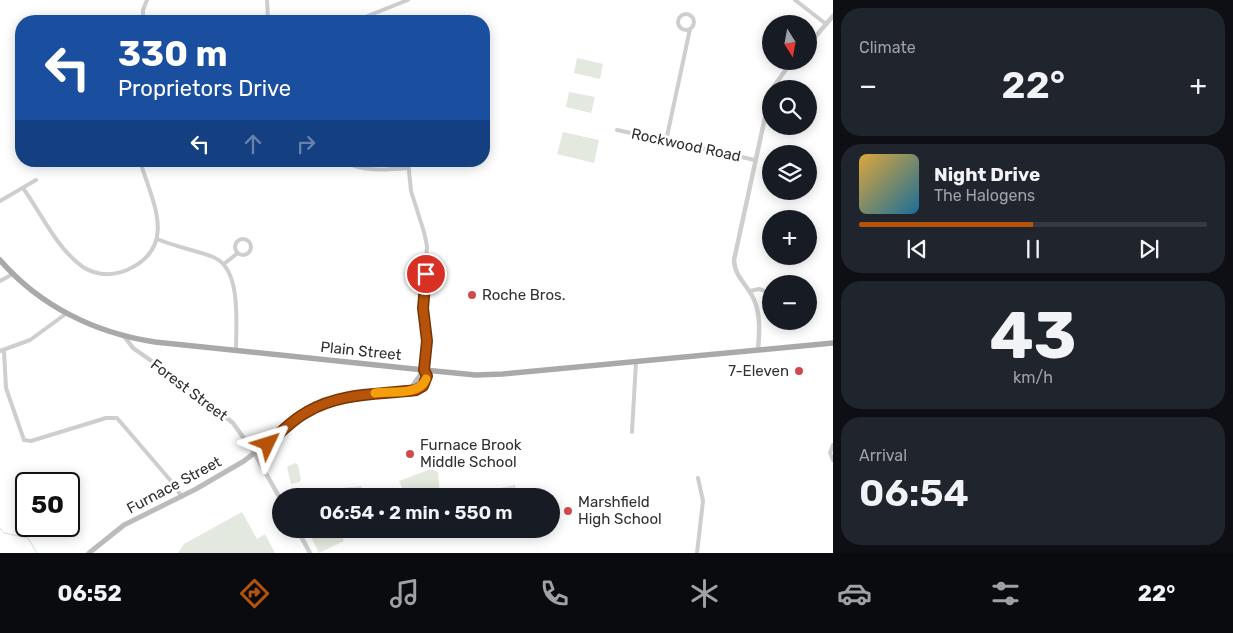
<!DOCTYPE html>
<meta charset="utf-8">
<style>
:root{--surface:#171b24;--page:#20242c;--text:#f1f3f6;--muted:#9ea1a6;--line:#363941;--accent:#b45309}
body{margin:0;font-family:Rubik,sans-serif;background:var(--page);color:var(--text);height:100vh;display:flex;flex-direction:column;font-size:19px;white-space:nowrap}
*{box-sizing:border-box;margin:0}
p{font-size:16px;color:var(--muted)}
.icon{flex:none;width:28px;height:28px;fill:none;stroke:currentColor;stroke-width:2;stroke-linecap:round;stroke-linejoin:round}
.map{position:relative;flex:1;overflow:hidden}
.drawer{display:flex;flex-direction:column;gap:8px;padding:8px;background:#0d0f14;width:400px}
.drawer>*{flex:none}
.top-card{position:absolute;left:15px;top:15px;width:475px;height:152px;border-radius:20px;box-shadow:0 2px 12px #0003;background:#1a4fa0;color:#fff;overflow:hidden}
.needle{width:32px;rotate:169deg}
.tools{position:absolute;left:762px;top:15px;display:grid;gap:10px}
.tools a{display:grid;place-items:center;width:55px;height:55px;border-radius:50%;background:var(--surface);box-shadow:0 2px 12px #0003;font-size:25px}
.speed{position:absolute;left:15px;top:472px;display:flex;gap:10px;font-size:25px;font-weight:700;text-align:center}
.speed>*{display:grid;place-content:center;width:65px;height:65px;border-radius:50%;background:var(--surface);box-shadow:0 2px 12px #0003;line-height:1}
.speed .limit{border:2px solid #111;border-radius:8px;background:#fff;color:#111}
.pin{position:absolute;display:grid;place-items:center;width:42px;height:42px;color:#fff;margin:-21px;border:2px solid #fff;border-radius:50%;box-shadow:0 1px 5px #0007}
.me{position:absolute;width:55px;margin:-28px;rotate:49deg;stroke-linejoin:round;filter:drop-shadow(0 0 4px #0008)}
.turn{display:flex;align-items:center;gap:18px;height:105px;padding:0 20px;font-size:22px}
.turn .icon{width:65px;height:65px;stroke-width:2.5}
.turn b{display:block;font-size:35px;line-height:42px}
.lanes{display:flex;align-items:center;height:48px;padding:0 20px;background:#0003;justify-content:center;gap:25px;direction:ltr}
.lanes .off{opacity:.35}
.big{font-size:38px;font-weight:600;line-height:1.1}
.drawer .card{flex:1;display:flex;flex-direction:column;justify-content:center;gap:8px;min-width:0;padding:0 18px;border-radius:20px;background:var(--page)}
.drawer .dial{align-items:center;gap:0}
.dial b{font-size:65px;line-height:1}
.song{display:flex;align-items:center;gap:15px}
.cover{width:60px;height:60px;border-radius:8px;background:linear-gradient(135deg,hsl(40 70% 55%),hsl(200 70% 35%))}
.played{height:5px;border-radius:2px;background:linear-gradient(90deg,var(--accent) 50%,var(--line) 50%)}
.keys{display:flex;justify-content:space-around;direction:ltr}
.heat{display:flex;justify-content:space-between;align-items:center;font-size:28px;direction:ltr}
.trip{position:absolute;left:272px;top:488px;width:288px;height:50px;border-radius:25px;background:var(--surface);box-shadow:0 2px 12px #0003;font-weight:600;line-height:50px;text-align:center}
.tabs{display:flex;height:80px;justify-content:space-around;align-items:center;background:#090b0e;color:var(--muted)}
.tabs .icon{width:35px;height:35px}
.tabs .active{color:var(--accent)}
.tabs b{font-size:22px;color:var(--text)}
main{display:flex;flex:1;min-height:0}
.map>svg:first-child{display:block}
.green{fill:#e3e9de}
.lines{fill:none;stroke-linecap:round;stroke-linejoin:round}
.stream{stroke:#cfdee9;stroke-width:1}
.minor{stroke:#cecece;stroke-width:4}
.tertiary{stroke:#cecece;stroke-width:4.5}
.secondary{stroke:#bbb;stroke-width:5}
.primary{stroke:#a9a9a9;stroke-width:5.5}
.route-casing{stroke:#753606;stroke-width:12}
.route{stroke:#b45309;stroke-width:9}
.slow{stroke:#f59e0b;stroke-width:9}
.poi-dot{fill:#d2494c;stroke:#fff;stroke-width:2}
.labels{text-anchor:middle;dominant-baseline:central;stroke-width:5;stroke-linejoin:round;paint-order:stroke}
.street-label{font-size:15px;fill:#313131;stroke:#fff}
.poi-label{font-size:15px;fill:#313131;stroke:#fff;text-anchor:start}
</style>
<main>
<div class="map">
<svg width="833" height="553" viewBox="0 0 833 553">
<rect width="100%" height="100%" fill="#fff"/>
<path class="green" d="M577,58L603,64L600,79L574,73Z
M569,92L595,97L591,113L566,107Z
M563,132L599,140L594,163L557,154Z
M295,463L298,465L301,480L299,482L291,484L287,467Z
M431,469L438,472L440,496H406L399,481Z
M515,485L517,496H458Z
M361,486L366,496H344L343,488Z
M242,512L257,539L265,534L275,553H178L184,544Z
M307,529H338L344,541L319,553Z"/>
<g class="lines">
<path class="stream" d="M0,528L4,533L28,538L37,553"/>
<path class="minor" d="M267,0L268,21
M795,0L826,24
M678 22a8 8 0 1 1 16 0a8 8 0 1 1-16 0Z
M143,21V10L147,0
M355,21L408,0
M617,130L755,160
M666,141L690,29
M342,161C363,172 385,170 408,168
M408,161L411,191L424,232L427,246L423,308L427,341L424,370
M23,188C41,213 57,249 83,267C97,276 112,276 127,270C179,247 152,201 140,161
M0,201L36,180
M235 247a8 8 0 1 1 16 0a8 8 0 1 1-16 0Z
M157,239C176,247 195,250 213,257C242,268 236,324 236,350
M225,263L238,253
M0,281L13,274
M750,291L759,289L771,293
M789,321V323
M0,351L30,340L67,313
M4,351L6,388L24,440L31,441L106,418H117L171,481L182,497
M632,432L636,362
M833,445L830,453L833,460
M697,553L703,501L698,478"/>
<path class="tertiary" d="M809,44L833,16
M772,89L792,61
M124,336L133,348L186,385L233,423L255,454L281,500
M758,350C759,335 761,318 755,302C750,287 734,277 734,260L771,90
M297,529L310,553"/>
<path class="secondary" d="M89,553L124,525L196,489L244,461L310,410L351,396L416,390C424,386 429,379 424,370L409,391"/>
<path class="primary" d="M0,260C40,306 95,333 155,342L424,370L476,375L503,374L833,343"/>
</g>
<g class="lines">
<g class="route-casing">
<path id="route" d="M268,444C280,433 292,420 307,412C341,392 379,395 416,390L423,386L427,376L424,370L427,341L423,308L426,274"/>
</g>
<use href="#route" class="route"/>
<path class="slow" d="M375,393C391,391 419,396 426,379"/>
</g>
<g class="poi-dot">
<circle cx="472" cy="295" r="5"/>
<circle cx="799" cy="371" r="5"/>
<circle cx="410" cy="454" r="5"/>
<circle cx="568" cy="511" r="5"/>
</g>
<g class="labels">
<g class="street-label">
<text transform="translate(686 145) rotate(12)">Rockwood Road</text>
<text transform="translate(361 351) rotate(6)">Plain Street</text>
<text transform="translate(189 390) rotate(37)">Forest Street</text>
<text transform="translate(174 485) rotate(-28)">Furnace Street</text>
</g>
<g class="poi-label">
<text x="482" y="295">Roche Bros.</text>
<text x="789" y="371" text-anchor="end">7-Eleven</text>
<text x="420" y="445">Furnace Brook<tspan x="420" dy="17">Middle School</tspan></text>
<text x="578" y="502">Marshfield<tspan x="578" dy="17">High School</tspan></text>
</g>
</g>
</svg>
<div class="tools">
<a><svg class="needle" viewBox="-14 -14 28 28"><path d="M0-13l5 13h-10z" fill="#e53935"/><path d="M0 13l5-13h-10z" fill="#9ea1a6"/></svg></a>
<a><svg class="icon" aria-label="search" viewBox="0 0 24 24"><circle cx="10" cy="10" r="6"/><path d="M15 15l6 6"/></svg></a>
<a><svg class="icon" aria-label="layers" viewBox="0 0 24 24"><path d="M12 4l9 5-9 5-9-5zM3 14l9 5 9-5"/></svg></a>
<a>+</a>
<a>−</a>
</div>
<div class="speed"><div class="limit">50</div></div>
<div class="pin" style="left:426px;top:274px;background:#d93025"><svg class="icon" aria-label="arrive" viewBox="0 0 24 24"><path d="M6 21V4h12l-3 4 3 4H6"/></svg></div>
<svg class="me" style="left:268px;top:444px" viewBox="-20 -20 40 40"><path d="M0-17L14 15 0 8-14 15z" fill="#b45309" stroke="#fff" stroke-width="4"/></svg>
<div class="trip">06:54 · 2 min · 550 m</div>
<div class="top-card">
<div class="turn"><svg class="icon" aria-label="left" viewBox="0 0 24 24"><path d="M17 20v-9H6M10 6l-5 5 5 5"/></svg><div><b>330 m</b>Proprietors Drive</div></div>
<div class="lanes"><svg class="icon" aria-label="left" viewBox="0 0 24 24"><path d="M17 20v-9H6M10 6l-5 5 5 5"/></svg><svg class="icon off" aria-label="ahead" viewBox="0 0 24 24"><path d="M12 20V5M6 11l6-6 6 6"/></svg><svg class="icon off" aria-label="right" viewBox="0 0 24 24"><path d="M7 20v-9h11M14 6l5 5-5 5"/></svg></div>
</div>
</div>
<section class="drawer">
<div class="card"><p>Climate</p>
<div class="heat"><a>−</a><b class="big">22°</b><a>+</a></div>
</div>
<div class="card">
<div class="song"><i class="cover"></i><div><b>Night Drive</b><p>The Halogens</p></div></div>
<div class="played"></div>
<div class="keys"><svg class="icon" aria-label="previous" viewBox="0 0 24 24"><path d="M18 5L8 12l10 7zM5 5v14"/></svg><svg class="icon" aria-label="pause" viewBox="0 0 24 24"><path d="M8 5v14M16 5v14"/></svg><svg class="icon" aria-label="next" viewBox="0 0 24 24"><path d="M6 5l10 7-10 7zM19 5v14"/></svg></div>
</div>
<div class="card dial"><b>43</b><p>km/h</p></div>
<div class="card"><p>Arrival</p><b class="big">06:54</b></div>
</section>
</main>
<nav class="tabs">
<b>06:52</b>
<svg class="icon active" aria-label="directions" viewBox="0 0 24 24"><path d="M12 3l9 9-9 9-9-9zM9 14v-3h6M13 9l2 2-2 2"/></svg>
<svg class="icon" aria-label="music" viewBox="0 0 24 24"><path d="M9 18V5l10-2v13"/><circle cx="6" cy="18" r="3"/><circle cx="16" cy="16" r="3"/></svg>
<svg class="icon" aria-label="phone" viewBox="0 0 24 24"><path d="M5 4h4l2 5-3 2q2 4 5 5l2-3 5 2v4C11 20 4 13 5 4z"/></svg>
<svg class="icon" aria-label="climate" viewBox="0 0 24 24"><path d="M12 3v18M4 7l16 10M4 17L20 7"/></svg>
<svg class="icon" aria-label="car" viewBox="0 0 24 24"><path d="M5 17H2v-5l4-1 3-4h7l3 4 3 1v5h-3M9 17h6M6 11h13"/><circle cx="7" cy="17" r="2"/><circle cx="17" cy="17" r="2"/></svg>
<svg class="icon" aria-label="filters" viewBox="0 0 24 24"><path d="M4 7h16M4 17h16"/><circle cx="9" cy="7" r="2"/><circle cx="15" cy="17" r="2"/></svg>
<b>22°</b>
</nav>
